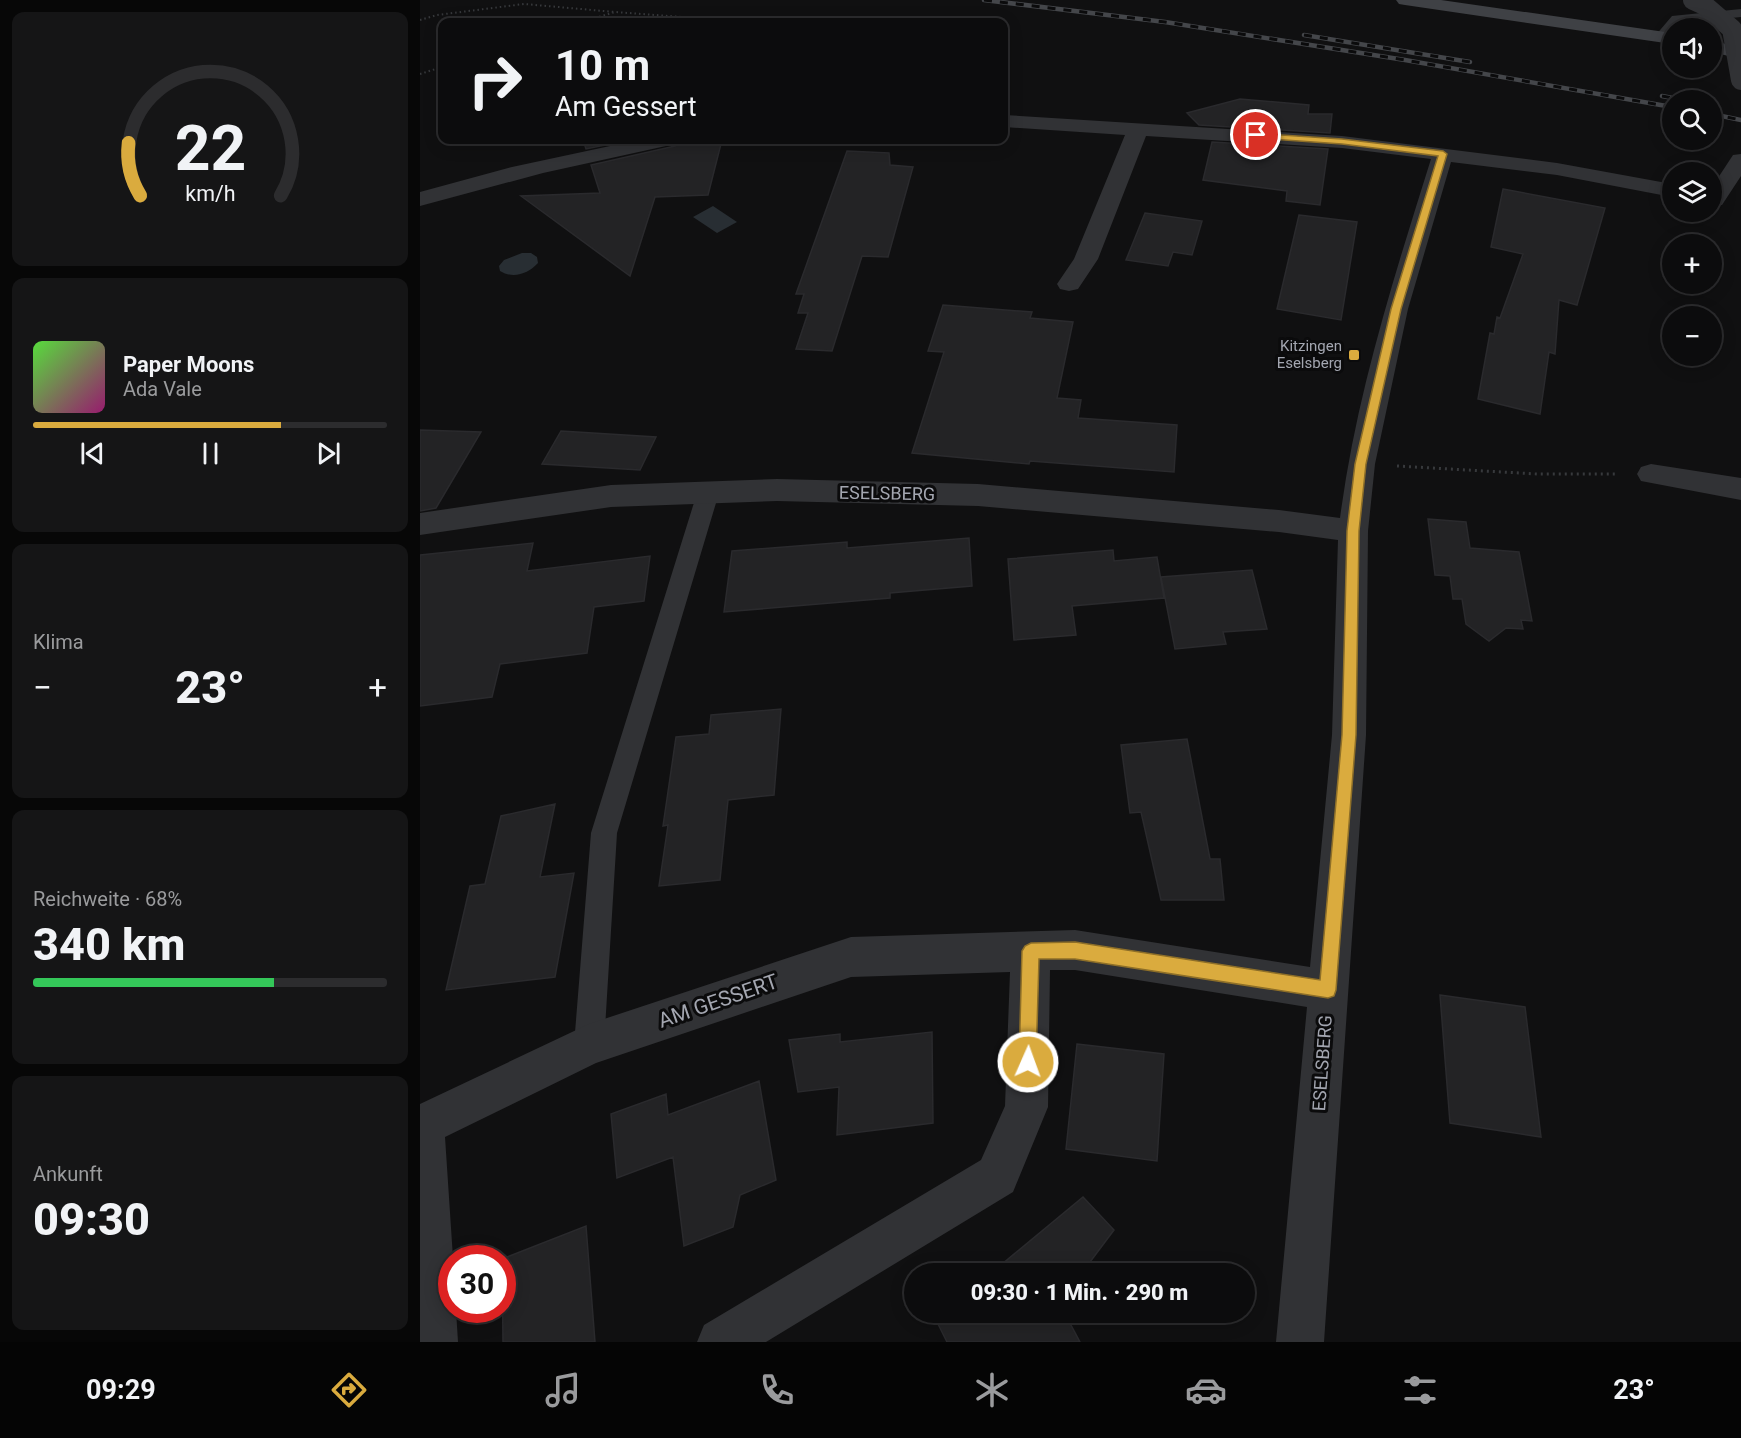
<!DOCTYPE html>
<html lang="de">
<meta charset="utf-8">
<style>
:root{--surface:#0c0c0d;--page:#151516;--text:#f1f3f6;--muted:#9a9b9d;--line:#2c2c2e;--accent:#daab3e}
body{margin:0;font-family:Roboto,sans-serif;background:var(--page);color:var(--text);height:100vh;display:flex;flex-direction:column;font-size:22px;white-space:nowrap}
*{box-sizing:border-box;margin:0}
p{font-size:20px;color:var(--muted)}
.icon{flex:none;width:33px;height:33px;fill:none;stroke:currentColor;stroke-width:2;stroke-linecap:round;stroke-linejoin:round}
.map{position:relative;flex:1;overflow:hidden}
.details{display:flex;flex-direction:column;gap:12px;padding:12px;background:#070707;width:420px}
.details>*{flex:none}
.top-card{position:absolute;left:18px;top:18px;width:570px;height:126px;border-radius:12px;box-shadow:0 3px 15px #0003,0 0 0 2px var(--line);background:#0c0c0d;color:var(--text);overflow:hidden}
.tools{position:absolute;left:1242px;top:18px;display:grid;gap:12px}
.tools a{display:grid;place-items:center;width:60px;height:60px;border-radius:50%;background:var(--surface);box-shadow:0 3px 15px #0003,0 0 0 2px var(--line);font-size:30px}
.speed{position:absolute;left:18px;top:1245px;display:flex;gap:12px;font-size:30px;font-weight:700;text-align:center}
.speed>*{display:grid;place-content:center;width:78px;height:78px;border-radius:50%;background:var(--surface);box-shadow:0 3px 15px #0003,0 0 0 2px var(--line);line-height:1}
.speed .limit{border:9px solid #d22;background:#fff;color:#111}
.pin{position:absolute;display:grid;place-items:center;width:51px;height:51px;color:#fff;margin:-26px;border:3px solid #fff;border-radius:50%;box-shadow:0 2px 6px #0007}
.me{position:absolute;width:66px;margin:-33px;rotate:2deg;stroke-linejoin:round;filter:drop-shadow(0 0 4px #0008)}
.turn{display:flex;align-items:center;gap:21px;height:126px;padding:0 18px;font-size:27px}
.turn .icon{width:78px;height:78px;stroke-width:2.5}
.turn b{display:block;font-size:42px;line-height:51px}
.big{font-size:45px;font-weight:800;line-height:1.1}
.details .card{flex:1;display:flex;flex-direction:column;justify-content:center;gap:9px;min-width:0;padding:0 21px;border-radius:12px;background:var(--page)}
.details .dial{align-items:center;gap:0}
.dial svg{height:156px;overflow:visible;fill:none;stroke:var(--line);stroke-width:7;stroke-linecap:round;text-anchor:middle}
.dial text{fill:var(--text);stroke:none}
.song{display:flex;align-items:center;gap:18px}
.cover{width:72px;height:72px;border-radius:9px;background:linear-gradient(135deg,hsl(110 70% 55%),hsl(320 70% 35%))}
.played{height:6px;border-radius:3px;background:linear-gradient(90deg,var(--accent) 70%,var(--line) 70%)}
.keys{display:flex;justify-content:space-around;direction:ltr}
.heat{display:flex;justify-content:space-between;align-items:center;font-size:33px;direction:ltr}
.charge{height:9px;border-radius:4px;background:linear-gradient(90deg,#34c759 68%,var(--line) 0)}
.trip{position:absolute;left:484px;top:1263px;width:351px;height:60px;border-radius:30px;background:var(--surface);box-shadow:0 3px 15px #0003,0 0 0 2px var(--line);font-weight:800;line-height:60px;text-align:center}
.tab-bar{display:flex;height:96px;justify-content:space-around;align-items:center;background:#050505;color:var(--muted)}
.tab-bar .icon{width:42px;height:42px}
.tab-bar .active{color:var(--accent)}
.tab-bar b{font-size:27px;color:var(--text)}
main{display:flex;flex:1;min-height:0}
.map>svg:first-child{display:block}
.water{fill:#282e33}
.building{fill:#232325;stroke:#2a2a2d;stroke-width:1.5}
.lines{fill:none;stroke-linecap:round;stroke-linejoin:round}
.path-far1{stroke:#37393c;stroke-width:2;stroke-dasharray:1.5 3;stroke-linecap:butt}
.path{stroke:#37393c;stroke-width:3;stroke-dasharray:2 4;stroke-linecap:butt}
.lane{fill:#313235;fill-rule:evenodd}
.street{fill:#313235;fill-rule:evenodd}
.secondary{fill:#3f4145;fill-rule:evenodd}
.rail-casing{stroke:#44464a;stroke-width:4.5}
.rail{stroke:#0b0b0c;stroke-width:3;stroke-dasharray:8;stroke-linecap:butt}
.street-bridge{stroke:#313235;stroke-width:20}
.route{fill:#daab3e;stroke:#8e6f28;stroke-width:1.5}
.poi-dot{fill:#daab3e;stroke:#0b0b0c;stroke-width:2}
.labels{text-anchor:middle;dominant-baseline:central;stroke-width:6;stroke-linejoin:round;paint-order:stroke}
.far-poi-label{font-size:15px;fill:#a3a6b0;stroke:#0b0b0c;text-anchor:end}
.street-label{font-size:18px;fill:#a3a6b0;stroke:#0b0b0c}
.near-street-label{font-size:21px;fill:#a3a6b0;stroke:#0b0b0c}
</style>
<main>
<section class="details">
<div class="card dial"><svg viewBox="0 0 100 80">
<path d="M14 69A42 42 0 1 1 86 69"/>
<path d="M14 69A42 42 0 0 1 8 42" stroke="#daab3e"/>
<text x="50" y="56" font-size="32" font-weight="700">22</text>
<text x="50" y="72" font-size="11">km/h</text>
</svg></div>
<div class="card">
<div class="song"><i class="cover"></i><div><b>Paper Moons</b><p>Ada Vale</p></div></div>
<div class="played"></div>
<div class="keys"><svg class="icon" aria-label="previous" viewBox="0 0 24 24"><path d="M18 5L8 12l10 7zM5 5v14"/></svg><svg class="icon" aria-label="pause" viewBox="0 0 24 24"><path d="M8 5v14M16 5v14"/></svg><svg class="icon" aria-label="next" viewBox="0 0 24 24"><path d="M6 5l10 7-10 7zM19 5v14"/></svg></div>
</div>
<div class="card"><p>Klima</p>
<div class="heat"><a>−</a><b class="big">23°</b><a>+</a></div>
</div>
<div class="card"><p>Reichweite · 68%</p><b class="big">340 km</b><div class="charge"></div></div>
<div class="card"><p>Ankunft</p><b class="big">09:30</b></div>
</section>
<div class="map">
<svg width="1321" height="1342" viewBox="0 0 1321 1342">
<rect width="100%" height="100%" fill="#101011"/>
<path class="water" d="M293,206L317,222L297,233L273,217Z
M102,253H111L117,257L118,263C108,274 93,279 80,271L79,266L84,260Z"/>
<path class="building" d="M820,99L889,105L888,114H912L910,133L779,125L767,113Z
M163,140H210L166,149Z
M260,140H302L288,195L235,197L210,276L101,196L180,193L171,165L255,146Z
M792,142L908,149L900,205L866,201L867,191L783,180Z
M427,151L469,153L470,165L493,167L468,257L442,256L412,351L376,349L388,313H378L384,294H376Z
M1083,189L1185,208L1157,305L1139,300L1135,354L1129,352L1120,414L1058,399L1070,333L1074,334L1077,317L1080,318L1103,254L1071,247Z
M725,213L782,221L772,255L753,252L748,266L706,260Z
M879,215L937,222L921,320L857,309Z
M523,305L612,312L610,318L653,322L637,398L661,400L658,418L757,425L754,472L610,461L609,464L492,453L524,352L508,351Z
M0,430L61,432L16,508L0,511Z
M141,431L236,437L220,470L122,464Z
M1008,519L1046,522L1050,548L1099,552L1112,621L1101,620L1103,629L1086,628L1069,641L1046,624L1042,599H1033L1030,576L1015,575Z
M549,538L552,586L470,593V598L304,612L312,551L427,542V548Z
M113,543L107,571L230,556L224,601L174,607L167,653L80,664L72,697L0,706V555Z
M693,550L694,561L737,557L744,598L652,606L656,635L594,640L588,559Z
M832,570L847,629L803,632L806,644L755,649L741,577Z
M361,709L354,795L308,800L300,880L239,886L248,825L243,826L256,737L289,734L291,715Z
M767,739L790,859H800L804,900H741L721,812L710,813L701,745Z
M135,804L120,877L154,873L135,977L26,990L50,886L65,884L81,816Z
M1020,995L1105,1007L1121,1137L1030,1123Z
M512,1032L513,1123L417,1135L419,1087L378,1092L369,1040L420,1034V1042Z
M657,1044L744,1054L737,1161L646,1149Z
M339,1081L356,1180L320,1195L313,1227L264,1246L253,1157L197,1178L191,1114L246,1094L248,1115Z
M663,1197L694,1230L661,1274H570Z
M166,1226L175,1342H83L82,1259Z
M522,1312H644L660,1342H527L515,1318Z"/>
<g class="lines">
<path class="path-far1" d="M0,20L17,15L104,4L195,12
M162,22L195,12L303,20
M0,74L22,67"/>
<path class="path" d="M977,466L1117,474H1198"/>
<path class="lane" d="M1321,9V17L1261,23L1256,28H1252V32L1247,39L1242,40L1235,36L1252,16Z
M334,18L341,22H324L326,19Z
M288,485L295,487L299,493L197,833L184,1045L180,1056L169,1060L158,1056L154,1045L171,833L277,493L281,487Z"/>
<path class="street" d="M584,115L922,136L1137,163L1252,184V197L1137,175L1031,162L988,309L955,464L948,531L946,735L904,1342H856L887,1007L655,970H630L628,1107L593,1192L346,1342H277L284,1325L561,1160L585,1106L590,972L431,977L176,1063L25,1137L33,1258L32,1310H36L38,1342H0V1104L169,1024L431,937L655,930L890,967L912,735L918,540L859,532L558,506L357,501L191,507L0,535V513L191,485L357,479L558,484L859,510L920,518C936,395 974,277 1011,159L922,148L726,136L678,259L658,289L649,291L640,289L637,284L654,259L705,135L584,127Z
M218,140H258L255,144L123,173L0,206V192L92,167Z
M1321,154V176L1302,205L1292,206V187L1313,155Z
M1231,464L1321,478V500L1221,481L1217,474L1221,467Z"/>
<path class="secondary" d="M976,0H1021L1252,33V44L985,5L979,4Z
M1292,41L1321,47V59L1292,52Z"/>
<g class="rail-casing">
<path id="rail" d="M564,0L745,22L985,60L1252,107
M884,35L1050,62
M1242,96L1263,100
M1292,114L1321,120"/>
</g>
<use href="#rail" class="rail"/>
<path class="street-bridge" d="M1273,0L1284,5L1312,29L1321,80"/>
</g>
<path class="route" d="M833,133L922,139L1023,151L1027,154L981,309L946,464L939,531L936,735L916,990L914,996L908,998L655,959H619L616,1062L614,1069L608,1071L602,1069L599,1062L602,951L605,946L611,943L655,942L900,980L922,735L927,531L935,464L971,309L1018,156L922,144L836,138L833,137Z"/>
<rect class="poi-dot" x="928" y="349" width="12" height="12" rx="3"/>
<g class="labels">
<g class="far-poi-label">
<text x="922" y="346">Kitzingen<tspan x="922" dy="17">Eselsberg</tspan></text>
</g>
<g class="street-label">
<text transform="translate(467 493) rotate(1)">ESELSBERG</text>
<text transform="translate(902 1063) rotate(-86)">ESELSBERG</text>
</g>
<g class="near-street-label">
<text transform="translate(298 1001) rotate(-19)">AM GESSERT</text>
</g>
</g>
</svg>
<div class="tools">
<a><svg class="icon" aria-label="sound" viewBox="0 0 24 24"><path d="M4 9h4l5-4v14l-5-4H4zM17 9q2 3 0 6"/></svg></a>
<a><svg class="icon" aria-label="search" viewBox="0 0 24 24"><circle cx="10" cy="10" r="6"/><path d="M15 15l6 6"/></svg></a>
<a><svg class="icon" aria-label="layers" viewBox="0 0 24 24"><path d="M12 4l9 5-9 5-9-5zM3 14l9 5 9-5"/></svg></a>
<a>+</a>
<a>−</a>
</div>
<div class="speed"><div class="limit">30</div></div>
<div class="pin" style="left:836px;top:135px;background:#d93025"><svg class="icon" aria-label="arrive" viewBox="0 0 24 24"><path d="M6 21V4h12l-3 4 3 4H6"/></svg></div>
<svg class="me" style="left:608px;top:1062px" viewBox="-20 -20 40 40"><circle r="17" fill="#daab3e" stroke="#fff" stroke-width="3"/><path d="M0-11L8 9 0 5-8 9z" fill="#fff"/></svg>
<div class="trip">09:30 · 1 Min. · 290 m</div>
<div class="top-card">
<div class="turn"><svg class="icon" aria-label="right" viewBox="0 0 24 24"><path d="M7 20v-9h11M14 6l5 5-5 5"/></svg><div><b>10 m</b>Am Gessert</div></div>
</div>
</div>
</main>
<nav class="tab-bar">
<b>09:29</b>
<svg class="icon active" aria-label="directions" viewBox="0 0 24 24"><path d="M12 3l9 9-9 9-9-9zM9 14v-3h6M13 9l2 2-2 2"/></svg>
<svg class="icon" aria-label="music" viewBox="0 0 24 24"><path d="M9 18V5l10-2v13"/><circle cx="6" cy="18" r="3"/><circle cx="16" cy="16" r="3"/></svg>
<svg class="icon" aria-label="phone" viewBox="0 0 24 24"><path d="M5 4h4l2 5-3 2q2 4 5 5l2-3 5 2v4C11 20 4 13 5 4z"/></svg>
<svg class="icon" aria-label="climate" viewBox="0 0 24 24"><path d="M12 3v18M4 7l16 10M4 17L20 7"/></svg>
<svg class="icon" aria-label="car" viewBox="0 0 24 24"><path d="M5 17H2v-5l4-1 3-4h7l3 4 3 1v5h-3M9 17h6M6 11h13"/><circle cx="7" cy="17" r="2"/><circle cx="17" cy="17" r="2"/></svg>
<svg class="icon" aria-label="filters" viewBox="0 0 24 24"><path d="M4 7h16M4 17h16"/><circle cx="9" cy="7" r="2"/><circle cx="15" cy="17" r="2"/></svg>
<b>23°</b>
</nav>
